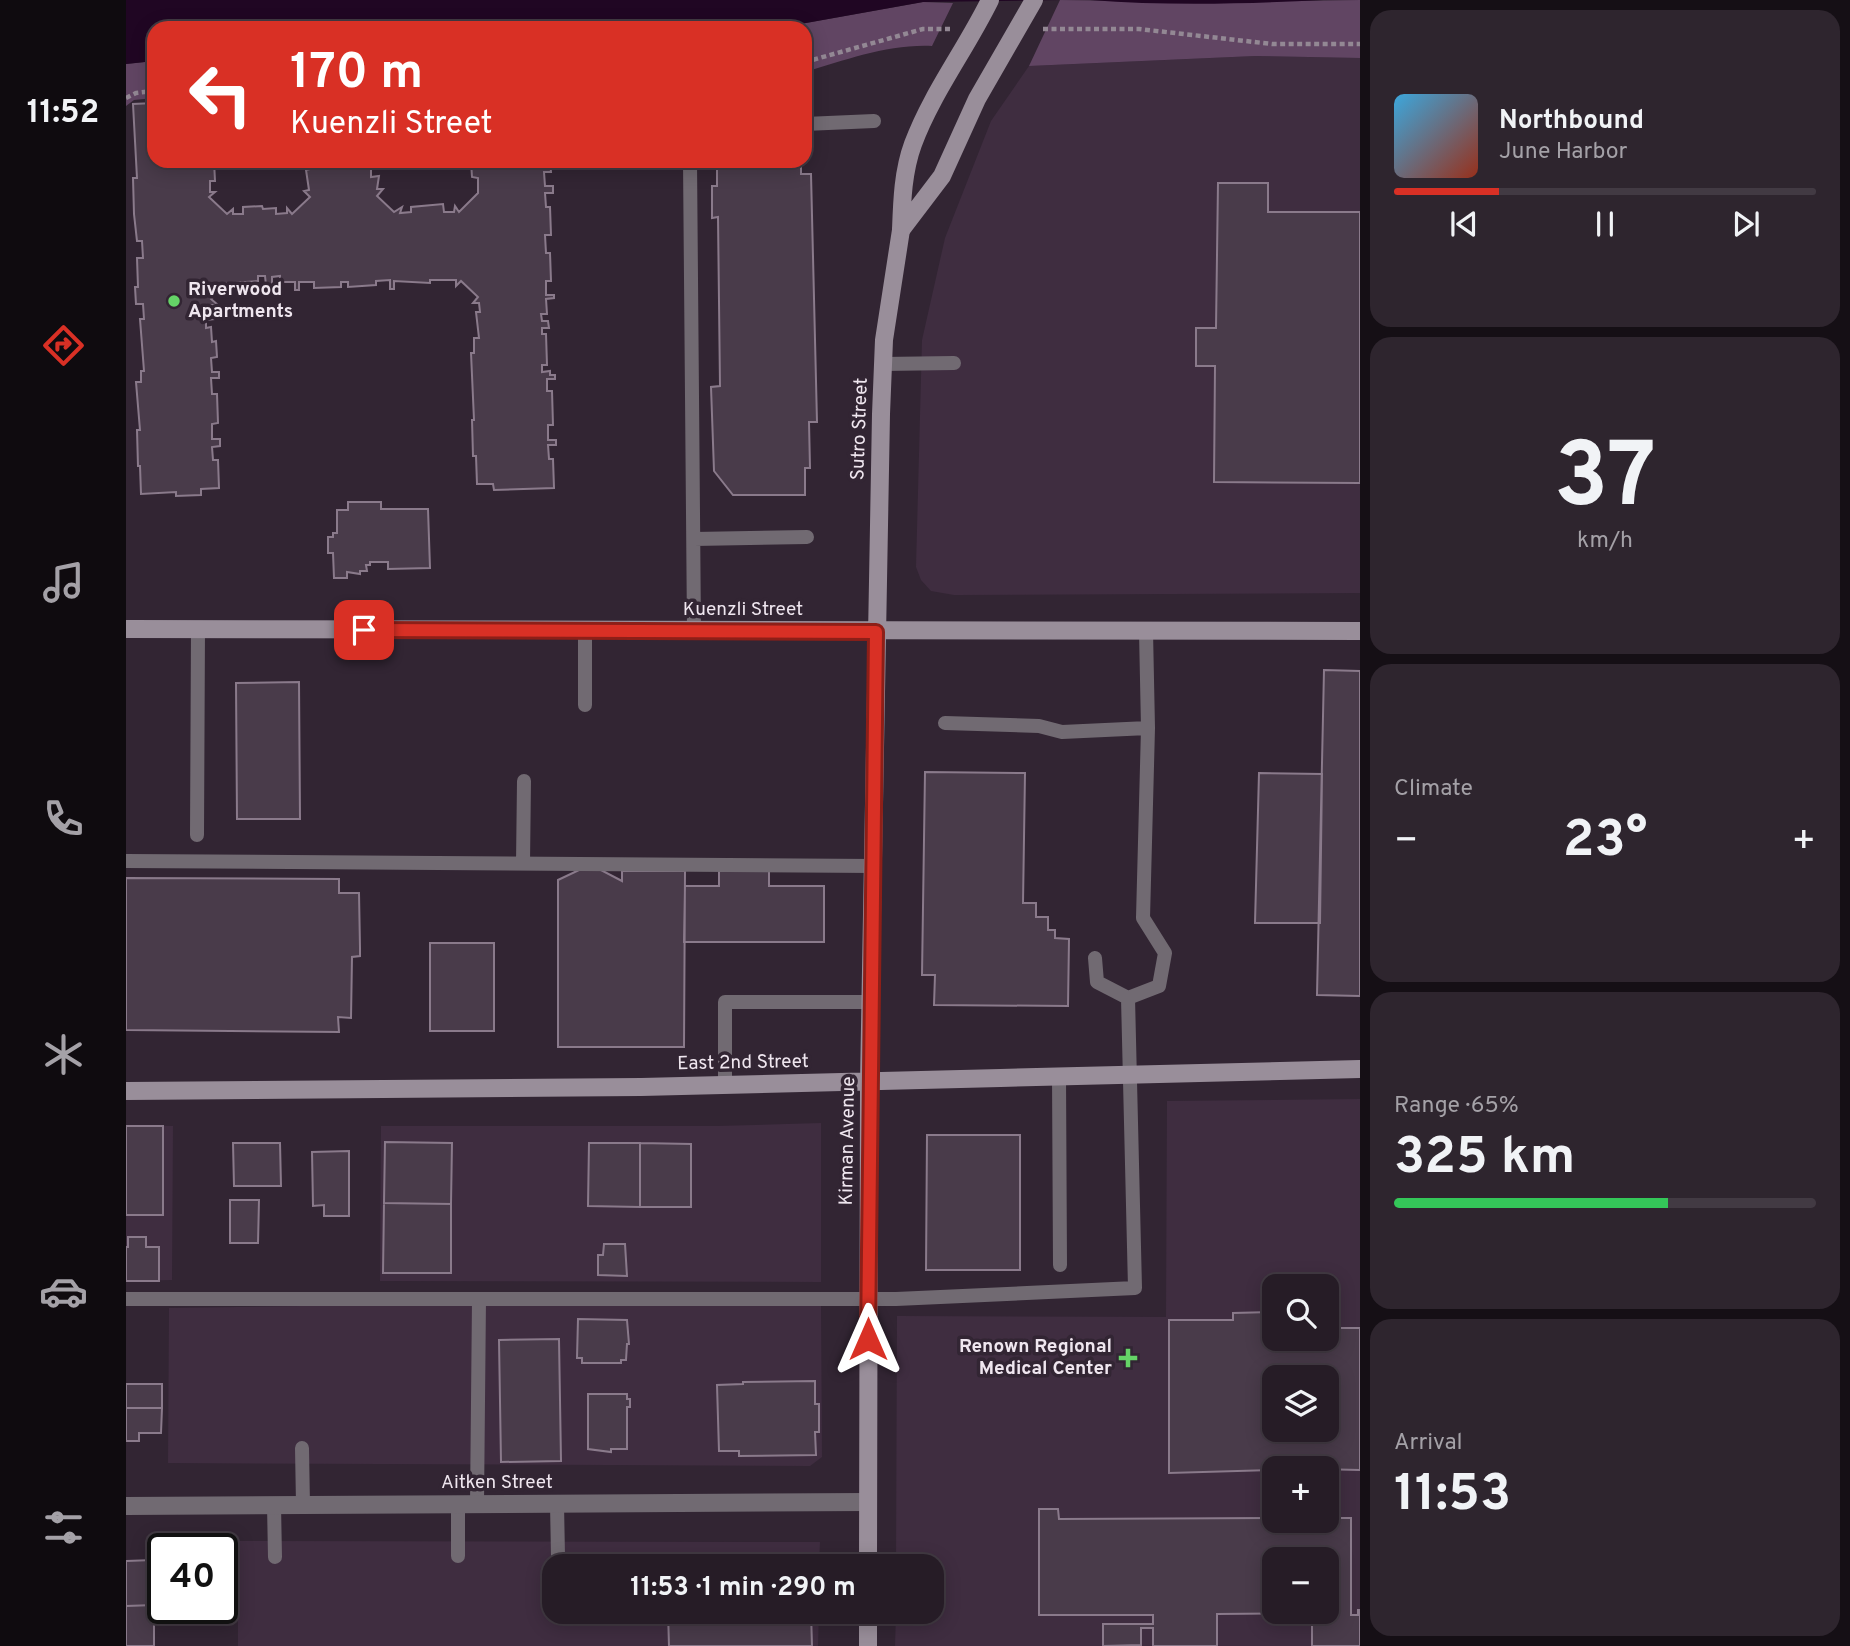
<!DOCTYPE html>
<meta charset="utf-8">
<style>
:root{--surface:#261c26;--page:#2e252e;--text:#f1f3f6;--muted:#a4a1a7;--line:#423a43;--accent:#d93025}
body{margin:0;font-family:Overpass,sans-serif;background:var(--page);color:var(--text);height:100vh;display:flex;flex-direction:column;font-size:26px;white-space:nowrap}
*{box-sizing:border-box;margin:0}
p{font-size:23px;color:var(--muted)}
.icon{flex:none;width:38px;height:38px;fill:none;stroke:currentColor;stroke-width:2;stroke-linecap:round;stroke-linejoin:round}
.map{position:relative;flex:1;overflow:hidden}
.sheet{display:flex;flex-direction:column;gap:10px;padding:10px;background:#150f15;width:490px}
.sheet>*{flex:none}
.top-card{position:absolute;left:21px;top:21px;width:665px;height:147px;border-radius:21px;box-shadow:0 4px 18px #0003,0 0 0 2px var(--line);background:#d93025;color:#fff;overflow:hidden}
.tools{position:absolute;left:1136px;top:1274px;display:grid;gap:14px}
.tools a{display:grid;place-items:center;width:77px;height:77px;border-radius:14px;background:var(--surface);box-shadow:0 4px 18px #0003,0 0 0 2px var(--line);font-size:35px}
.speed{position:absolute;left:21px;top:1533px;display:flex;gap:14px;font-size:35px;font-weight:700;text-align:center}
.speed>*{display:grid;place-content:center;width:91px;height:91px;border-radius:50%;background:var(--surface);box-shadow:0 4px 18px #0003,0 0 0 2px var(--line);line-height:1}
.speed .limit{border:4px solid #111;border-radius:10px;background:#fff;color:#111}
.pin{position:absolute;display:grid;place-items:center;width:60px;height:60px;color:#fff;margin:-30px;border-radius:14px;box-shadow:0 4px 10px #0006}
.me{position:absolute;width:77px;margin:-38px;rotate:0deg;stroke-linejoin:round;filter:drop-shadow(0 0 5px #0008)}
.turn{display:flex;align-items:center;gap:24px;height:147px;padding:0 28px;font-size:32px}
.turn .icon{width:91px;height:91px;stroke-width:2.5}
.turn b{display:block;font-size:49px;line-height:60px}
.big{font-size:52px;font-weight:700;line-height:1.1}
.sheet .card{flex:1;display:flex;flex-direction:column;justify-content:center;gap:10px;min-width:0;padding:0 24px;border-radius:21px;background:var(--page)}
.sheet .dial{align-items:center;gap:0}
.dial b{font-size:91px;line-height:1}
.song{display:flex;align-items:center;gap:21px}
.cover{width:84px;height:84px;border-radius:10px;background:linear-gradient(135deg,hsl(200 70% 55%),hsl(10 70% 35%))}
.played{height:7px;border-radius:4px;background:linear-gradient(90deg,var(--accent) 25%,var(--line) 25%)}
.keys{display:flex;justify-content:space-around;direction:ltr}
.heat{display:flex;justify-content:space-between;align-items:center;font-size:38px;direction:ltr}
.charge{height:10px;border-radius:5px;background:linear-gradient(90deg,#34c759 65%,var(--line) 0)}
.trip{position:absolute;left:416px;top:1554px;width:402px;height:70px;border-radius:21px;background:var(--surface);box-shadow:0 4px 18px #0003,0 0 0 2px var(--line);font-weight:700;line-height:70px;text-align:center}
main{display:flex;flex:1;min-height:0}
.tabs{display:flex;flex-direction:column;width:126px;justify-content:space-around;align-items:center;background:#0f0b0f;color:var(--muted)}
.tabs .icon{width:49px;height:49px}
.tabs .active{color:var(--accent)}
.tabs b{font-size:32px;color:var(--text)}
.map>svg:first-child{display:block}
.built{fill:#3f2d40;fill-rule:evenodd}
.green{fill:#614563}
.water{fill:#200623}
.building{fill:#493b4a;stroke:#8a7a8b;stroke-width:2;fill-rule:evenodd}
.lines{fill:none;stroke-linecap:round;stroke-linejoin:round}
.path{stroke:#938894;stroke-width:4.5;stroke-dasharray:5 3.5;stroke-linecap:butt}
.lane{stroke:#716a72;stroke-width:14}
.street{stroke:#716a72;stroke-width:18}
.secondary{stroke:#998e9a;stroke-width:18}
.secondary-bridge{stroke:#998e9a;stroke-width:18}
.route-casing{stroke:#8d1f18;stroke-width:18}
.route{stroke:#d93025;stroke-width:12}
.poi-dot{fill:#65d467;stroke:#322533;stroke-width:2.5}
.labels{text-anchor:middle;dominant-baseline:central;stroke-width:7;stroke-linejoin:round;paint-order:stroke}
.poi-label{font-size:19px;font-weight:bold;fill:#efe6ef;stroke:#322533;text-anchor:start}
.street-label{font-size:19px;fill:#efe6ef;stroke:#322533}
</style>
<main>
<nav class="tabs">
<b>11:52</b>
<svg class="icon active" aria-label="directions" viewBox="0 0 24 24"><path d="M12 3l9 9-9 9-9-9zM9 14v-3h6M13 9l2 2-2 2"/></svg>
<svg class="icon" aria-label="music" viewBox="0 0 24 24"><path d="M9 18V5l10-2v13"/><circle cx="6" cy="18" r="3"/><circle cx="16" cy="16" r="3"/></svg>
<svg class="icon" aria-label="phone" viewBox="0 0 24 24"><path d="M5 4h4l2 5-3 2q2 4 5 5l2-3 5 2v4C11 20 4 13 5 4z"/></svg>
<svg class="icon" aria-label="climate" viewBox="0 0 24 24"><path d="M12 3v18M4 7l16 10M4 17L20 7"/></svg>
<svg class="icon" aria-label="car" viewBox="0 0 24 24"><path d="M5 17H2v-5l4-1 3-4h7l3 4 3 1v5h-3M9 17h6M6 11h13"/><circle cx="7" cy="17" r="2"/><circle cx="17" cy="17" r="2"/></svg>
<svg class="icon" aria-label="filters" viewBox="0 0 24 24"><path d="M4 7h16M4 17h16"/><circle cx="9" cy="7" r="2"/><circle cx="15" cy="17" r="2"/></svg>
</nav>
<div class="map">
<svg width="1234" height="1646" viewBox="0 0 1234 1646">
<rect width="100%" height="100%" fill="#322533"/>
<path class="built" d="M1129,56L1234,58V593L828,595L805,591L795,580L790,567L796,340L819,238L865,121L903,66Z
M1234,1099V1646H769L770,1612H807V1566H770L771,1316L1040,1317L1041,1101ZM1148,1286H1200V1339H1148ZM1148,1377H1200V1430H1148ZM1148,1468H1200V1521H1148ZM1148,1559H1200V1612H1148Z
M695,1123V1282L254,1281L255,1126H591Z
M0,1125L47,1126L46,1280L0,1281Z
M366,1303L695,1305L696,1457L684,1466L42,1463L43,1308Z
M112,1541L694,1542L693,1566H429V1612H693L692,1646H112Z"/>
<path class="green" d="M934,0L1095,2L1234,0V58L1129,56L903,66Z
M797,2L827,3L806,46C762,44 720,60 679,72V28H652Z
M28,61V98L8,100L0,106V64Z"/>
<path class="water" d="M0,0H936L797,2L652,28H28V61L0,64Z
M964,0H1197C1120,4 1041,6 964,0Z"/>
<path class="building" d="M28,103V161H88L89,181H84V192H89L83,197L101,214L107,209V214H117V207L136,206L137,209L150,208V214L161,213V208L166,214L184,197L178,191L183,190L180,170L184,169L183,161H251V169H245V177L253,176L251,189H257L251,196L268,212L276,207L274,213L285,212V207L317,204L318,212H328L329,206L333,212L352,193V178L346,177L345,161H424L425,172H418L419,186H427V193H419L420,207H424L425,235H419L420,253H424L425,281H420V295H428V298L420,299L421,314H415L416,321H422L423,328H416V334H420L421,365H416V372L424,371V375H429V379H421V391H426L427,425H422V440H430V445H422L423,459H427L428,488L368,490L367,484H351L350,456H347L346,420H348L345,353H348V338H353L350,312H354L353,303H347L352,297L335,281L330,286V280H304V283L268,281V289H264V280L250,281V285L222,287V282H215V287L188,288V282H173V290H169V282H154V276L146,277V285H140L139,276H132V281L107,283V288L101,283L85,299L92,305H85V316H88V319L80,320V328L85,327L86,342L90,341L91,357L85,358L86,372H93V378H85L86,394H91L92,423L86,424V439H94V446L86,447L87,460H92L93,488L75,489V495L50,496V492L15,494L14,466H12L11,430H14L10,382H15V371H18L14,319H18L17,304H10L9,287H12L11,258H17L16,241H11L8,214L7,178H11L7,104Z
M591,161H675V174H685L691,422H683L684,468H679V495H607L588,471L585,387L594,386L592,217L586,218V186H591Z
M1092,183H1142V212H1234V483L1088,482L1089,366H1070V328H1090Z
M222,502H255V509H302L304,568L262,569V562H244V565H240L241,571H234V574L221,572V578H208L207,553H202V537H207V533H211V510H222Z
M1198,670L1234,671V996L1191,995Z
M173,682L174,819H111L110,683Z
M799,772L899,773L897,903H910V917H922V930H929V938L943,939L942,1006L808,1005L809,975H796Z
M1133,773L1196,774L1194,923H1129Z
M453,870H475L496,881V871H559L558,1047H432V880Z
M593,871H643V886H698V942H558L559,886H593Z
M0,878L213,879V893H233L234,948V956L226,957L225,1018L212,1017L213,1032L0,1030Z
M304,943H368V1031H304Z
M0,1126H37V1215H0Z
M801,1135H894V1270H800Z
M259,1142L326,1143L325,1204L258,1203Z
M107,1143H154L155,1186H108Z
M463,1143H514V1207L462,1206Z
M514,1143L565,1144V1207H514Z
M223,1151V1216H198V1205L187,1206L186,1152Z
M104,1200H133L132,1243H104Z
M258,1203L325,1204V1273H257Z
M2,1237H20V1247H33V1281H0V1247H2Z
M478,1244H499L501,1276L472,1275V1255H477Z
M1148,1312V1339H1200V1328H1234V1470L1148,1468V1470L1043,1473V1320H1107V1313ZM1148,1377H1200V1430H1148Z
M452,1319L501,1320L503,1344H501L500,1360H495V1363H456V1358H451Z
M433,1339L435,1461L375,1462L373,1340Z
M689,1381V1404H693V1432H689L690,1455L613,1456V1451H593L591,1385L617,1384V1382Z
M0,1384H36V1408H0Z
M462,1394H501V1399H504V1407H501V1449H485V1452L462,1449Z
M0,1408H36L35,1433H13V1441H0Z
M913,1509H932L933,1519L1148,1518V1521H1200V1518H1225V1615H1232V1610H1234V1646H1186V1613L1091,1614V1646H1027V1628H1015V1645L977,1646V1624H1027V1615H913ZM1148,1559H1200V1612H1148Z
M685,1556V1566H542V1557Z
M27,1560L28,1605L0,1606V1561Z
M96,1563H101V1606H96Z
M28,1605V1646H0V1606Z
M41,1608H56V1624H41Z
M542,1612H685L686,1646H543Z"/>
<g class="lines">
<path class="path" d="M917,29H1013L1146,44H1234
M679,62L797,29H825
M0,98L10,93L28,91"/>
<path class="lane" d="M679,124L748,121
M564,161L568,631
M757,364L828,363
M568,539L681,537
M1020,631L1022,728
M459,705V631
M71,835L72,629
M0,861L748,866
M397,863L398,781
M969,958L971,982L1002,998
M933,1075L934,1265
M599,1085V1002H745
M0,1299H770L1009,1288L1002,998L1033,986L1039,953L1017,918L1022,728L936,732L913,726L819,723
M176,1448L177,1505
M351,1504L353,1299
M431,1504L432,1556
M148,1505L149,1557
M332,1556V1505"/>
<path class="street" d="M0,1506L742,1502"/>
<path class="secondary" d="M0,629L1234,631
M0,1091C172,1089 343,1089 515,1087C755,1083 994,1073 1234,1069
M742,1566L743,1082L755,414L758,340L775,230
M742,1646V1612"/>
<path class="secondary-bridge" d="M775,230L816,176L851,99L908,0
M775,230C776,201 777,171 787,144C806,93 840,49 864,0"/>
</g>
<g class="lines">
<g class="route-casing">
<path id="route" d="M238,630L750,632L742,1339"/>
</g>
<use href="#route" class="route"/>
</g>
<g class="poi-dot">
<circle cx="48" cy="301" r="7"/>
<path d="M998.5 1347.5h7v7h7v7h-7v7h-7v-7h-7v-7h7z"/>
</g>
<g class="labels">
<g class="poi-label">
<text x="62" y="290">Riverwood<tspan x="62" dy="22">Apartments</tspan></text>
<text x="986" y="1347" text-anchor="end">Renown Regional<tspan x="986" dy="22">Medical Center</tspan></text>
</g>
<g class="street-label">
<text transform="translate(734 429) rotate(-88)">Sutro Street</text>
<text x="617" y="610">Kuenzli Street</text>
<text transform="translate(617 1063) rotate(-1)">East 2nd Street</text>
<text transform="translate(722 1141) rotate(-89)">Kirman Avenue</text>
<text x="371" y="1483">Aitken Street</text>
</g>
</g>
</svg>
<div class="tools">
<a><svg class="icon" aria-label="search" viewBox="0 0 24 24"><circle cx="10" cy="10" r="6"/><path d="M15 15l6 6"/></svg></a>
<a><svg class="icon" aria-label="layers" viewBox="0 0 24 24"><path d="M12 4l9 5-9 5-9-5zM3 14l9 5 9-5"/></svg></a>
<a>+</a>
<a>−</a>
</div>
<div class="speed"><div class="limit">40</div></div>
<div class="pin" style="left:238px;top:630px;background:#d93025"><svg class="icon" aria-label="arrive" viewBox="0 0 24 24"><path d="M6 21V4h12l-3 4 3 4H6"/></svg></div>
<svg class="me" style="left:742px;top:1339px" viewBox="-20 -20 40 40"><path d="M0-17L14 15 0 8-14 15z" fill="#d93025" stroke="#fff" stroke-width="4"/></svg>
<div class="trip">11:53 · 1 min · 290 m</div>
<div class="top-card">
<div class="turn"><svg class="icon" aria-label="left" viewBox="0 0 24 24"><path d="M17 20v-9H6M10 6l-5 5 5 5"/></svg><div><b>170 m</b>Kuenzli Street</div></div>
</div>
</div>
<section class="sheet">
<div class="card">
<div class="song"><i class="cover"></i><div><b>Northbound</b><p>June Harbor</p></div></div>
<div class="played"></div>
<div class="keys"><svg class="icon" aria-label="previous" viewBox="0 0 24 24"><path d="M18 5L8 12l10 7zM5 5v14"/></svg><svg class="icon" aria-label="pause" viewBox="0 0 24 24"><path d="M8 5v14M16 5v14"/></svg><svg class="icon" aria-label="next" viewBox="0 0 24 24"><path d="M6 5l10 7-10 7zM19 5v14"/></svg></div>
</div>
<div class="card dial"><b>37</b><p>km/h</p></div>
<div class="card"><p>Climate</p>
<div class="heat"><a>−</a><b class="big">23°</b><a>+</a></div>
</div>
<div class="card"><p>Range · 65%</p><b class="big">325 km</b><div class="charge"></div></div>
<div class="card"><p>Arrival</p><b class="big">11:53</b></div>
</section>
</main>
